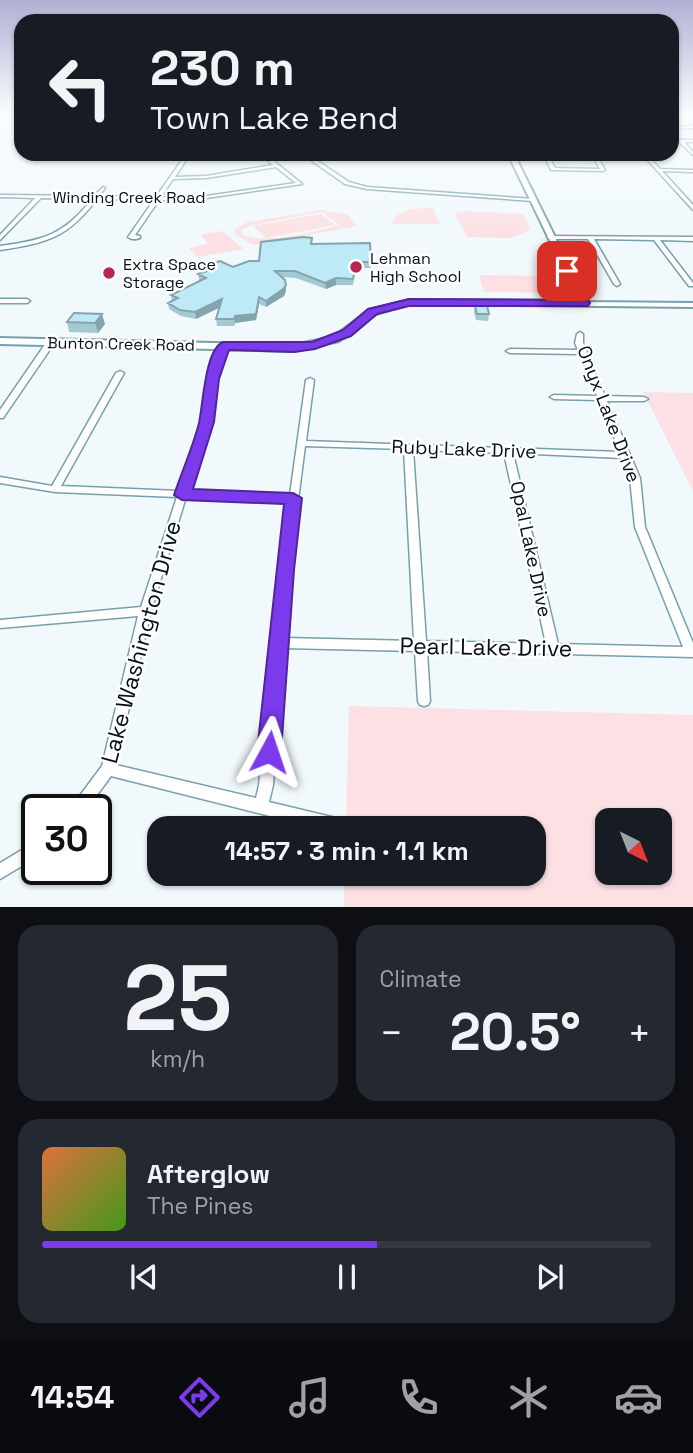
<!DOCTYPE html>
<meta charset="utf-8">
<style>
:root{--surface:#171b24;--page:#242831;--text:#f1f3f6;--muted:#9ea1a6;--line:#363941;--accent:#7c3aed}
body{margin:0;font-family:"Space Grotesk",sans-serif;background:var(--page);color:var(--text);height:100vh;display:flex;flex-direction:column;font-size:26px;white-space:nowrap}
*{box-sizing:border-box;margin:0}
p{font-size:23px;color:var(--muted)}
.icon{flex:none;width:38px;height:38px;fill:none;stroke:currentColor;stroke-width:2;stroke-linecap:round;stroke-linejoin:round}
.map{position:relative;height:907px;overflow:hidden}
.panel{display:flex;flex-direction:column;gap:18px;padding:18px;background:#0d0f14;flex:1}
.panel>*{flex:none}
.top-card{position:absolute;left:14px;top:14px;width:665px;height:147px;border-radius:21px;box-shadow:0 2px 5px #0004;background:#171b24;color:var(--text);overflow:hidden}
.needle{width:46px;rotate:138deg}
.controls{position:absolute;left:595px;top:808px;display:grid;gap:14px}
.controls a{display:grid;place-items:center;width:77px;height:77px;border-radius:14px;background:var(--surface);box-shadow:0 2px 5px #0004;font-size:35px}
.speed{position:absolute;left:21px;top:794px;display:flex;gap:14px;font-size:35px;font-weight:700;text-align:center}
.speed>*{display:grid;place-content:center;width:91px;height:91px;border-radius:50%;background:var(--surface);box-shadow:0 2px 5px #0004;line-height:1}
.speed .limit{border:4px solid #111;border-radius:10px;background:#fff;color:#111}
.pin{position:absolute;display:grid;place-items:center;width:60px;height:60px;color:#fff;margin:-30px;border-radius:14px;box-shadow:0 4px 10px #0006}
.me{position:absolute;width:77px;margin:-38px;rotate:5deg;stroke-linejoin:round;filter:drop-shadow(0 0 5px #0008)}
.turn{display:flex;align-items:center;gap:24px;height:147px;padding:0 21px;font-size:32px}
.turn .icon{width:91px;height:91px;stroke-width:2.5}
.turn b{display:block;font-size:49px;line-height:60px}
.big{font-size:52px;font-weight:800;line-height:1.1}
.panel .widget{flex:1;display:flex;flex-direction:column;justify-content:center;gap:10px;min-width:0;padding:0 24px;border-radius:21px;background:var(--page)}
.panel .dial{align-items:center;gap:0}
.dial b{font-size:91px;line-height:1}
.song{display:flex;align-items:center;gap:21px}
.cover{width:84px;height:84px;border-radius:10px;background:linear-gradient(135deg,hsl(20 70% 55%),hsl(100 70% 35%))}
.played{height:7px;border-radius:4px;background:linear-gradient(90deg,var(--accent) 55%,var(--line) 55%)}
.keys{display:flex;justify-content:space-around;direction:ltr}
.heat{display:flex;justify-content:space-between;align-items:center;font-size:38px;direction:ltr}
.panel .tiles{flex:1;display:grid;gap:18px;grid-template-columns:1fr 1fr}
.widget:last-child{grid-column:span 2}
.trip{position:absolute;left:147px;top:816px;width:399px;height:70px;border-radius:21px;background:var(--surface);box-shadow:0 2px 5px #0004;font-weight:800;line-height:70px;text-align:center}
.tab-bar{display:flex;height:112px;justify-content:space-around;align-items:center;background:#090b0e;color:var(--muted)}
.tab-bar .icon{width:49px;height:49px}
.tab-bar .active{color:var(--accent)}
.tab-bar b{font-size:32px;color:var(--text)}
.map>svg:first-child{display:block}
.green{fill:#fce0e3;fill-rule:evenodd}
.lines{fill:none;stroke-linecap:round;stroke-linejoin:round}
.minor-casing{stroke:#77a0ad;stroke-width:3}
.tertiary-casing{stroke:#77a0ad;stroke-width:4}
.minor{fill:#fff;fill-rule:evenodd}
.tertiary{fill:#fff;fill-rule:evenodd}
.wall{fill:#a3c9d5}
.shaded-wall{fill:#85a4ae}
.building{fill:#beeaf8;stroke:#85a4ae;stroke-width:2}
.route{fill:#7c3aed;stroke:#51269a;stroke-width:2}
.poi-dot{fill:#b7264c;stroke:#fff;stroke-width:2.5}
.labels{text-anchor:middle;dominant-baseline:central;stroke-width:5;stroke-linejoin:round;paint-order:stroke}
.far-street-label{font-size:16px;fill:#021015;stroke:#fff}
.far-poi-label{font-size:16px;fill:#021015;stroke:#fff;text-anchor:start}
.street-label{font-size:19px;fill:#021015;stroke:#fff}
.near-street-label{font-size:23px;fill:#021015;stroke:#fff}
</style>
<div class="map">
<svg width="693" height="907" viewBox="0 0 693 907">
<rect width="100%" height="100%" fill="#f1f9fc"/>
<path class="green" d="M433,208L440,224H392C396,208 419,208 433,208Z
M321,210L347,214L357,226L253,245L235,234V229L248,222ZM322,212L339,225C319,231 256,247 241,233L243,229L252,225Z
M461,211L524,214L530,230L510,238L467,237L456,216L455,213Z
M321,214L335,225L266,238L253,226Z
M223,231L243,249L197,257L189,248L208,244L201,235Z
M479,275L550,276L558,293L484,292Z
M643,392L693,393V491Z
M349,706L693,715V907H344V873H534V828H346ZM607,821H660V873H607Z"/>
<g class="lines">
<g class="minor-casing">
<path id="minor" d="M693,126V128L672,129V127Z
M680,140H693V142H684L693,152V155L679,142Z
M186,154H190L175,177L206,176L273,165L260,154H265L302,184L193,200H159L135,235L140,236V238C137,239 131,240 128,237L154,200L97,199C67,238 47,243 0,250V246C44,240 64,235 92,199L41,198L0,240V235L35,198L0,197V195L94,196L103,187L105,188L99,196L156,197ZM276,167L296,183L193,198L161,197L173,179L206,178Z
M302,154H307L349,182L367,187L533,199L535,200L533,201L367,189L345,184Z
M543,154H547L555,168L600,169L592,154H596L605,170L603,171L551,170Z
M642,154H646L660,169L693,170V172L662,171L693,205V210Z
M548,236L693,237V241L660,240L693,283V286H689L654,240L594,239L620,284L617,286L614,284L588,239H550L547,237Z
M0,299H27L30,301L27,303H0Z
M580,332L583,334V343L605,396L644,397L648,399L644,401H607L640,478L645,527L693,643V657L427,651L430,701L428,705L424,706L420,705L418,701L415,651L283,648L273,785L269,802L340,819L345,821L346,828H318L111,776L86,810H71L73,805L102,766L138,616L0,628V620L141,607L177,497L55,492L0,483V477L52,486L116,373L120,371L124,373L61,486L179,491L202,422L208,379L219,346L223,344L227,346L216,379L210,422L188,491L290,495L306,380L310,378L314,380L306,441L620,452L599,400L554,399L550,397L554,395L597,396L580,354L510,353L506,351L510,349L578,350L575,343L577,334ZM305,446L404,449L414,641L284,638L289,570ZM413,450L504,453L546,644L426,641ZM513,453L622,458L630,478L635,527L683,647L558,644ZM186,497L289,501L279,570L259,785L256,798L116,765L151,611Z
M48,340H54L55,342L3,418H0V410Z
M37,841V857L0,879V863Z"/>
</g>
<g class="tertiary-casing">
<path id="tertiary" d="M508,154H514L587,302L693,303V307L409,304L376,314L339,341L294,351L0,344V338L294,345L333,337L370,310L409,300L579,301Z"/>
</g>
<use href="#minor" class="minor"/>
<use href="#tertiary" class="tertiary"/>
</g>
<path class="wall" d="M370,243L371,268H356L353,285H336L326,289L296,278L282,277L286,291L284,296L266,307L259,304L256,320L235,323L234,326H217L216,319L220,307L196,319L181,316L169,309L168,303L172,301L171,295L201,281L199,280L198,274L208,270L207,265L233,267L259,261L312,244Z
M475,306L489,314L488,321L476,320L474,312Z
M67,322L105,324L98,333L69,332Z"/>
<path class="shaded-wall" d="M336,278V285L326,289L325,283Z
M286,285V291L284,296L266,307V301Z
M259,297V304L256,320L235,323L234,326L235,316Z
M222,299L223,306L196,319L195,312Z
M102,314L105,324L98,333L95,323Z"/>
<path class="building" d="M303,237L312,238L311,244L370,243L371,262H356L353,279L336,278L325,283L295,271H275L285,280L286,285L283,289L266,301L259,297L256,314L235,316L234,319H216L222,299L195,312L180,310L168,303L178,298L171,295L206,278L198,274L213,269L207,265L220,261L233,267L249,261H259L261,242Z
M475,306H487L489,314H477Z
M74,313L102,314L95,323L67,322Z"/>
<linearGradient id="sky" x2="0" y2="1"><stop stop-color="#b0b0d3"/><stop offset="0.47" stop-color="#f9fcfe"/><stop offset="1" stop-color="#f9fcfe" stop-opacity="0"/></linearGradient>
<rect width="693" height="240" fill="url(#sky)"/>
<path class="route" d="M567,268L573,271L590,303L588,306H409L377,314L351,336L315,349L294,352L229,350L219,379L214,422L193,489L293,493L302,498L294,570L281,752L277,760L269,763L260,760L257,752L284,504L182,500L174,495C182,471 193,447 199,423C203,405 205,349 223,342H312L343,330L368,309L409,299L576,300L562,271Z"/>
<g class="poi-dot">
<circle cx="356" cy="267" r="7"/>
<circle cx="109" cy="273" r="7"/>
</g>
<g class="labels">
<g class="far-street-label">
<text x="129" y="197">Winding Creek Road</text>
<text transform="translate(121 344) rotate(1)">Bunton Creek Road</text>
</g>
<g class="far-poi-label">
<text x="370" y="258">Lehman<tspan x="370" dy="18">High School</tspan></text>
<text x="123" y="264">Extra Space<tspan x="123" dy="18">Storage</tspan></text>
</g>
<g class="street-label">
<text transform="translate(609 414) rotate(69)">Onyx Lake Drive</text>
<text transform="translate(464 449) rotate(2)">Ruby Lake Drive</text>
<text transform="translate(531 549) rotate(78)">Opal Lake Drive</text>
</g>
<g class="near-street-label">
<text transform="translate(141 642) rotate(-75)">Lake Washington Drive</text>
<text transform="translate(486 647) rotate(1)">Pearl Lake Drive</text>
</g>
</g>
</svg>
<div class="controls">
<a><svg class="needle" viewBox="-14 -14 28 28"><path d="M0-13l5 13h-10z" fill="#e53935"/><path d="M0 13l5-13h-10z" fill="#9ea1a6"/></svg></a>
</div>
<div class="speed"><div class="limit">30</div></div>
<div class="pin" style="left:567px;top:271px;background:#d93025"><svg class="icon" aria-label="arrive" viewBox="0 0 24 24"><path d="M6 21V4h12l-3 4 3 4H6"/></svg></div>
<svg class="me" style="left:269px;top:752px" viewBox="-20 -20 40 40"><path d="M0-17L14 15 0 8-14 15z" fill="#7c3aed" stroke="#fff" stroke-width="4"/></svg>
<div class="trip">14:57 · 3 min · 1.1 km</div>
<div class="top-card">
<div class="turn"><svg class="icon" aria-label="left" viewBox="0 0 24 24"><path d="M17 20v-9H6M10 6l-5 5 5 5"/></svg><div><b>230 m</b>Town Lake Bend</div></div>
</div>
</div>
<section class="panel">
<div class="tiles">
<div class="widget dial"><b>25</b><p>km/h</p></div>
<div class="widget"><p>Climate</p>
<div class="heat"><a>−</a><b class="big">20.5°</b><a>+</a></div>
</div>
<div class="widget">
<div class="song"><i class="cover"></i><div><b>Afterglow</b><p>The Pines</p></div></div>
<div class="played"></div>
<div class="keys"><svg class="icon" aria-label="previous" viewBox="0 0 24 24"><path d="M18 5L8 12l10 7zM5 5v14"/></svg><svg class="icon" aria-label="pause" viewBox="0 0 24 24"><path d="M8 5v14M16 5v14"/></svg><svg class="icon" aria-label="next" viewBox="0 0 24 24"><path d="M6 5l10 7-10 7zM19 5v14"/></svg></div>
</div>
</div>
</section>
<nav class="tab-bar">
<b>14:54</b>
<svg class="icon active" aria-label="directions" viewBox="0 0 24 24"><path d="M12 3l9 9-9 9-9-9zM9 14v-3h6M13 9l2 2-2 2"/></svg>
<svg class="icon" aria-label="music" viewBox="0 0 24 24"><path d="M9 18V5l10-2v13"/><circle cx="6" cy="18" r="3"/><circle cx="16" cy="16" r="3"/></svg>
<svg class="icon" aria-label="phone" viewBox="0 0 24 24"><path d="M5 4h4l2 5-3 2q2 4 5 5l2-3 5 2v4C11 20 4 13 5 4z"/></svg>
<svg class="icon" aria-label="climate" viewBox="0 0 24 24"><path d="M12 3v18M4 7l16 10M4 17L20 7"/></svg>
<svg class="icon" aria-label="car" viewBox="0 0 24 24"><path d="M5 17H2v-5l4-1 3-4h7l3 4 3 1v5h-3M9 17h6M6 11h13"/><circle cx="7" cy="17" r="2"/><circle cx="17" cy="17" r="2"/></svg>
</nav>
